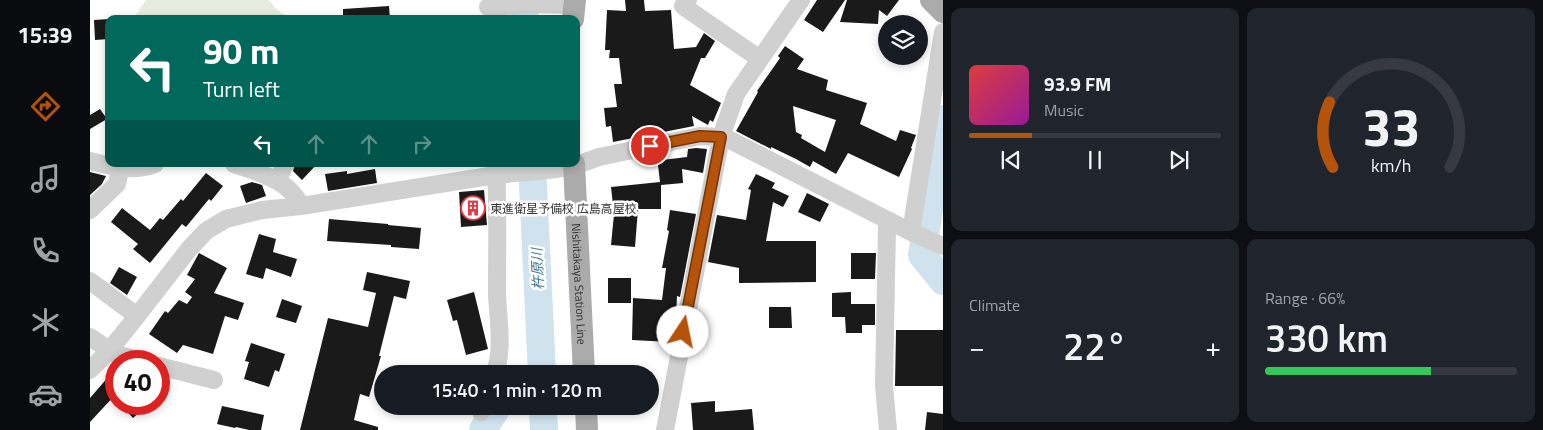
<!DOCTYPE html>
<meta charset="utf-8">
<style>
:root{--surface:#171b24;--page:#20242c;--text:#f1f3f6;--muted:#9ea1a6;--line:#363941;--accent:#b45309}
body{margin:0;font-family:"Titillium Web","Noto Sans JP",sans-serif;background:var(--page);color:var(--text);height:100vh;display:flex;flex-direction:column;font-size:19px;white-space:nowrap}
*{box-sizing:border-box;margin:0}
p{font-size:16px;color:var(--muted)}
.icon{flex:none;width:28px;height:28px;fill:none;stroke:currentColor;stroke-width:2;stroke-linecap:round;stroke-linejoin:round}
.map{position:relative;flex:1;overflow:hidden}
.panel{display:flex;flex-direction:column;gap:8px;padding:8px;background:#0d0f14;width:600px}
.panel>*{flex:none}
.hud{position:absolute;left:15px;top:15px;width:475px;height:152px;border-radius:10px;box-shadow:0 2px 8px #0003;background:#00695c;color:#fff;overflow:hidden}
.tools{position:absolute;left:788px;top:15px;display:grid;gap:10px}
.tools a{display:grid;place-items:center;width:50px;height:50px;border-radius:50%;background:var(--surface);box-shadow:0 2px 8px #0003;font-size:25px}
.speed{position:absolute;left:15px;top:350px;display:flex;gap:10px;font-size:25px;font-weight:700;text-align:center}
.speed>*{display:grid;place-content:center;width:65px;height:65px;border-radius:50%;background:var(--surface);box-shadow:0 2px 8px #0003;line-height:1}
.speed .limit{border:8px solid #d22;background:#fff;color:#111}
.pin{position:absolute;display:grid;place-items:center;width:42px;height:42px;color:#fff;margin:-21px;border:2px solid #fff;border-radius:50%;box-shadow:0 1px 5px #0007}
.me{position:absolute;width:55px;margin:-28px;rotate:11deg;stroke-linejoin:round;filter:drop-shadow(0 0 4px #0008)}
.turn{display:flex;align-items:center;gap:18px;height:105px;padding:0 15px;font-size:22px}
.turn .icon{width:65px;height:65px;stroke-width:2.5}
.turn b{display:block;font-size:35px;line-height:42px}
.lanes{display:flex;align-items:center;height:48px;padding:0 15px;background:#0003;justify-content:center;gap:25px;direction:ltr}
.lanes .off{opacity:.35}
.big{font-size:38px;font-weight:600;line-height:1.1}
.panel .tile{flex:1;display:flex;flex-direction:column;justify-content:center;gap:8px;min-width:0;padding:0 18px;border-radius:10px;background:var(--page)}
.panel .dial{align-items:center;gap:0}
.dial svg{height:130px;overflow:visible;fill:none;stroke:var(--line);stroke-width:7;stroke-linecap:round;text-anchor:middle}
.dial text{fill:var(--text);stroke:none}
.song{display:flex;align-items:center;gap:15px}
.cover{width:60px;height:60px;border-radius:8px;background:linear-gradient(135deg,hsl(0 70% 55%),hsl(300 70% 35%))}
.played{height:5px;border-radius:2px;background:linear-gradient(90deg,var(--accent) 25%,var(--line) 25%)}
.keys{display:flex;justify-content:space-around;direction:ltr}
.heat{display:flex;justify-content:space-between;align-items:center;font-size:28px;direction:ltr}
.charge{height:8px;border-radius:4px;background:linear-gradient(90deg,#34c759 66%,var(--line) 0)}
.panel .tiles{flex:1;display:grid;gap:8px;grid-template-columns:repeat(2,1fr)}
.trip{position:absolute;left:284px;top:365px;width:285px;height:50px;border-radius:25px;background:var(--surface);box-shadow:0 2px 8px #0003;font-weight:600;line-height:50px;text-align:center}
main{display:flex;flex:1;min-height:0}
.tab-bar{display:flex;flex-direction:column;width:90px;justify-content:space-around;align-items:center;background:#090b0e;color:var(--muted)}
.tab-bar .icon{width:35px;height:35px}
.tab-bar .on{color:var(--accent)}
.tab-bar b{font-size:22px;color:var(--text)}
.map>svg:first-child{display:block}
.green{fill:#e6ecdf}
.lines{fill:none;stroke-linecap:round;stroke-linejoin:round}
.river{stroke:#cfe2ee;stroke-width:28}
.building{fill:#1a1a1a;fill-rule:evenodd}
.minor{stroke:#d0d0d0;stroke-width:18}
.major{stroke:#ababab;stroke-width:22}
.route-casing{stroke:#753606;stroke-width:12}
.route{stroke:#b45309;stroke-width:9}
.labels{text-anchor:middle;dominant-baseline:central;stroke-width:5;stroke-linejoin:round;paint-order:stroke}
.poi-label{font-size:12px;fill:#333;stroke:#fff;text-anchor:start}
.street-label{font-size:12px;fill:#333;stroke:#fff}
.water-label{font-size:14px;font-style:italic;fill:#3f7597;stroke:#fff}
</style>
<main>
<nav class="tab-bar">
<b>15:39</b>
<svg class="icon on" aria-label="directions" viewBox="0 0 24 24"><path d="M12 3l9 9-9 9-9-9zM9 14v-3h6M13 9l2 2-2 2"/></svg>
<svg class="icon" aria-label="music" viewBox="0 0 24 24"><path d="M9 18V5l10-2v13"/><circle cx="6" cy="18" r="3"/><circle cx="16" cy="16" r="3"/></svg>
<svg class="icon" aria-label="phone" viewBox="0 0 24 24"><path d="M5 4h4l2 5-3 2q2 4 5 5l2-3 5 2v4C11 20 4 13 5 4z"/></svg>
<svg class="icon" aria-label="climate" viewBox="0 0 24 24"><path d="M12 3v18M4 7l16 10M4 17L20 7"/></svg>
<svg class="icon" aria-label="car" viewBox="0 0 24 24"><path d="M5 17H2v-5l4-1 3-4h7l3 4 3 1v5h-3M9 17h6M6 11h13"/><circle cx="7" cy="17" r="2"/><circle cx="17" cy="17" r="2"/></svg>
</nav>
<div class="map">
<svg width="853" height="430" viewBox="0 0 853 430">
<rect width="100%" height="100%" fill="#fff"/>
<path class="green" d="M56,0H179L186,9L199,18L243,15L244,19H43Z"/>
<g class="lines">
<path class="river" d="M434,0L435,19
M853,119L832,255L853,281
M442,164L452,374
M453,406L454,430
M393,430L408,406"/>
</g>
<path class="building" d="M535,0H554L555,11L581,10L584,49L606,47L614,33L625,41L615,58H611L600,85L631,103L623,122L620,120L618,125L602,116L604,126L523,142L521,126L516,127L514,108L527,107L524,84H532L529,58H519L520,50H515L517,10L536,11Z
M727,0H755L733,32L714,20Z
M757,0H809L797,16L789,10L788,24L750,22Z
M299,6L300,19H253V9Z
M19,19V39L5,40L4,20Z
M695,46L714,59L707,69L738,80L736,90L777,103L770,124L806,141L810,130L826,135L821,148L822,149L809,177L758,153L746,174L723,161L720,167L706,159L681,147V149L646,131L668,92L667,91L690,58L688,56ZM703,106L746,120L735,152L711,138L712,135L706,132Z
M10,109L17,119L0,129V115Z
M606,148L617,149L613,173L592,169L593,183L571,185V209H548L545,247L521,245L524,214L521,187L570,182L568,165L564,164V161L597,157L598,149Z
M205,164H227L212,180L203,171Z
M285,169L287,183L238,191L235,174L257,171V174Z
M0,172L16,176L12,184L0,195Z
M116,173L133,186L121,201L119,199L96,227L92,224L60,263L43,249L48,244L21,222L32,208L60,230L70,218L73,220L91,199L93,201Z
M666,174L685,183L682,188L699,196L693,207L683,202L676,241H726V282L649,283V268L618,262L627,215L656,220L661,190L658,189Z
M162,182L172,185L176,196L156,203L150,186Z
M394,190L397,225L371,227L369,192Z
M717,193L739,204L730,222L708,212Z
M580,210L606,214L590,297L587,296L586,315H581L580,342L542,340L543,298L572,300L576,268H572L579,231L577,230Z
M239,219L298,224V225L331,228L329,249L301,247V245L237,241Z
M169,234L186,239L183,252L207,259L201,277L176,268L173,279L156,274Z
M109,253L137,268L124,293L154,303L148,320L135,316L123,354L93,345L87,353L59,334L75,311L78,313L89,300L97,304L102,297L95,292L105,279L97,275Z
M761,253H786L785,279H761Z
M29,267L47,277L37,295L20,283Z
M277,272L320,281L316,299L304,296L289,356H291L279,397L270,394L264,420L288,427V430H210L238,318L278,327L286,293L273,290Z
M518,278H541V303H518Z
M384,292L398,349L376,355L367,320L363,321L357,300Z
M761,292V304H785V325H772V333H756L755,317H742V293Z
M192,299L212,306L206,323L186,317Z
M679,307H701L702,328H679Z
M806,330H853V386H805Z
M161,343L195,354L189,372L185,370L179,387L154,379L159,362L155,361Z
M26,368V394L0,422V398Z
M625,401V412L662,409L664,430H603L601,403Z
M30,404H59L43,418Z
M132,406L174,415L171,430H159L146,427L145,428L127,424Z
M837,412L853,414V430H835Z"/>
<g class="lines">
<path class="minor" d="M598,0L593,6L670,59
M398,7L441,4L484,5
M0,161C22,167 43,172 65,164
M144,164C169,173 200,180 211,206
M188,180L195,164
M0,210L27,184L30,169
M821,232L853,32
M0,281L47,316
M0,337L25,354L52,361
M69,366L124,380
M0,370L19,351L47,316L99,249L116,231L136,219L172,210L211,206L406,175L467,169L484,166L509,157L610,136L631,137L640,140L821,232L853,246
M404,374C414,354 408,317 407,294C407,251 408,208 406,164
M390,406L391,412
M575,430L631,137L646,94L711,0
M798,430L794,386L797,227L800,221"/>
<g class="major">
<path d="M841,0L853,12"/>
<path d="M483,19L485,0"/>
<path id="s1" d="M484,164L494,374"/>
<path d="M496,406L497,430"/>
</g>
</g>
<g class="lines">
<g class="route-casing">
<path id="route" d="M560,146L610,136L631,137L593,332"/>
</g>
<use href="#route" class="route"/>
</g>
<defs>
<g id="building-ring" transform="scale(1.25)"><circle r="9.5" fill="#fff" stroke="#e63946" stroke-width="1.5"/><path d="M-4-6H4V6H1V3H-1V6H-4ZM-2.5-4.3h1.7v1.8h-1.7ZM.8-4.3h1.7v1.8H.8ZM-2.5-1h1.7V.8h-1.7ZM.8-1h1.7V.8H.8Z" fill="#e63946"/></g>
</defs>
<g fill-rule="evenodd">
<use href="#building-ring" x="383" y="208"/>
</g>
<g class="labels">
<g class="poi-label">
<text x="400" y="208">東進衛星予備校 広島高屋校</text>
</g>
<g class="street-label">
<text stroke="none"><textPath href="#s1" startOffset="120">Nishitakaya Station Line</textPath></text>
</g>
<g class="water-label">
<text transform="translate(447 269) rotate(-93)">杵原川</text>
</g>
</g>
</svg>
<div class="tools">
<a><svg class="icon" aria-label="layers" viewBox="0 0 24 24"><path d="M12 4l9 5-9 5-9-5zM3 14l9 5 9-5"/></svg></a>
</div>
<div class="speed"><div class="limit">40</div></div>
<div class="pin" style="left:560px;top:146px;background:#d93025"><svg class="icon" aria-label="arrive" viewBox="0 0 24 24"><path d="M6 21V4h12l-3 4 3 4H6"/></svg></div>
<svg class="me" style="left:593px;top:332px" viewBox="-20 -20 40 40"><circle r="19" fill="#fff"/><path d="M0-13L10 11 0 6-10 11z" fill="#b45309"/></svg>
<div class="trip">15:40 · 1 min · 120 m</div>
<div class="hud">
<div class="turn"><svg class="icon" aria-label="left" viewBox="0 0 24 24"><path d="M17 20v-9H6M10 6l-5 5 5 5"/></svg><div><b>90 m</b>Turn left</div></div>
<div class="lanes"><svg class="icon" aria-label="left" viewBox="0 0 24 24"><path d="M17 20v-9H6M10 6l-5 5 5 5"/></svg><svg class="icon off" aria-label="ahead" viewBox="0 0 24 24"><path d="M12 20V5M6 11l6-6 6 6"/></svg><svg class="icon off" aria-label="ahead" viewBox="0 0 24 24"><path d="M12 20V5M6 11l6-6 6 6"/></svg><svg class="icon off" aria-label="right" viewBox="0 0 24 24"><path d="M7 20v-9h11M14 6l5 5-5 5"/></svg></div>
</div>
</div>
<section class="panel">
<div class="tiles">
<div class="tile">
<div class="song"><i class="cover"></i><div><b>93.9 FM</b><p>Music</p></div></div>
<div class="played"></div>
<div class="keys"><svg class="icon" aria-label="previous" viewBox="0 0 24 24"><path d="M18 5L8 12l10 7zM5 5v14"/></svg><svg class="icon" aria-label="pause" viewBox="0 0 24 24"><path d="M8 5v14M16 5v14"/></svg><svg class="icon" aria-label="next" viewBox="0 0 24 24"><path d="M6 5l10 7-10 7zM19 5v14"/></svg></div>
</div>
<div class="tile dial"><svg viewBox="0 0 100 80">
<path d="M14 69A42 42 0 1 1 86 69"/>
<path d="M14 69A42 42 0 0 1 12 29" stroke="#b45309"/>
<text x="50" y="56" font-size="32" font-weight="700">33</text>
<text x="50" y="72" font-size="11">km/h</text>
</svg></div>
<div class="tile"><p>Climate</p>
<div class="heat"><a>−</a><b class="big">22°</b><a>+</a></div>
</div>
<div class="tile"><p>Range · 66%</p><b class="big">330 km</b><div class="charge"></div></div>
</div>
</section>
</main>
